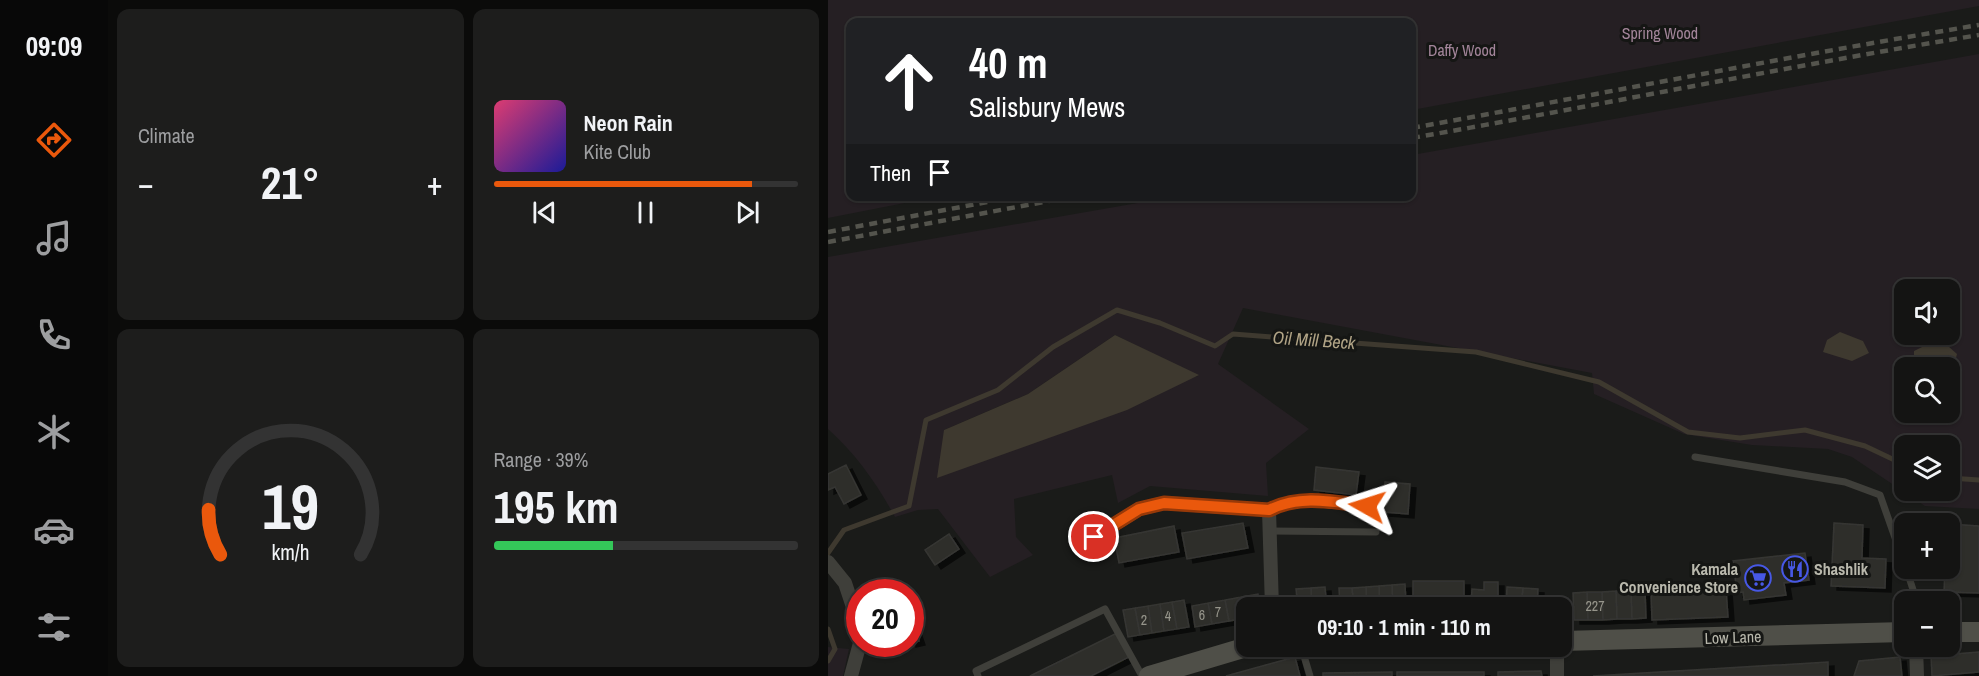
<!DOCTYPE html>
<meta charset="utf-8">
<style>
:root{--surface:#141413;--page:#1d1d1c;--text:#f1f3f6;--muted:#9d9ea0;--line:#333;--accent:#ea580c}
body{margin:0;font-family:"Archivo Narrow",sans-serif;background:var(--page);color:var(--text);height:100vh;display:flex;flex-direction:column;font-size:22px;white-space:nowrap}
*{box-sizing:border-box;margin:0}
p{font-size:20px;color:var(--muted)}
.icon{flex:none;width:33px;height:33px;fill:none;stroke:currentColor;stroke-width:2;stroke-linecap:round;stroke-linejoin:round}
.map{position:relative;flex:1;overflow:hidden}
.side{display:flex;flex-direction:column;gap:9px;padding:9px;background:#0b0b0a;width:720px}
.side>*{flex:none}
.hud{position:absolute;left:18px;top:18px;width:570px;height:183px;border-radius:12px;box-shadow:0 2px 4px #0004,0 0 0 2px var(--line);background:#202124;color:#fff;overflow:hidden}
.buttons{position:absolute;left:1066px;top:279px;display:grid;gap:12px}
.buttons a{display:grid;place-items:center;width:66px;height:66px;border-radius:12px;background:var(--surface);box-shadow:0 2px 4px #0004,0 0 0 2px var(--line);font-size:30px}
.speed{position:absolute;left:18px;top:579px;display:flex;gap:12px;font-size:30px;font-weight:700;text-align:center}
.speed>*{display:grid;place-content:center;width:78px;height:78px;border-radius:50%;background:var(--surface);box-shadow:0 2px 4px #0004,0 0 0 2px var(--line);line-height:1}
.speed .limit{border:9px solid #d22;background:#fff;color:#111}
.pin{position:absolute;display:grid;place-items:center;width:51px;height:51px;color:#fff;margin:-26px;border:3px solid #fff;border-radius:50%;box-shadow:0 2px 6px #0007}
.me{position:absolute;width:66px;margin:-33px;rotate:276deg;stroke-linejoin:round;filter:drop-shadow(0 0 4px #0008)}
.turn{display:flex;align-items:center;gap:21px;height:126px;padding:0 24px;font-size:27px}
.turn .icon{width:78px;height:78px;stroke-width:2.5}
.turn b{display:block;font-size:42px;line-height:51px}
.then{display:flex;align-items:center;height:57px;padding:0 24px;background:#0003;gap:12px;font-size:22px}
.big{font-size:45px;font-weight:800;line-height:1.1}
.side .widget{flex:1;display:flex;flex-direction:column;justify-content:center;gap:9px;min-width:0;padding:0 21px;border-radius:12px;background:var(--page)}
.side .dial{align-items:center;gap:0}
.dial svg{height:156px;overflow:visible;fill:none;stroke:var(--line);stroke-width:7;stroke-linecap:round;text-anchor:middle}
.dial text{fill:var(--text);stroke:none}
.song{display:flex;align-items:center;gap:18px}
.cover{width:72px;height:72px;border-radius:9px;background:linear-gradient(135deg,hsl(340 70% 55%),hsl(240 70% 35%))}
.played{height:6px;border-radius:3px;background:linear-gradient(90deg,var(--accent) 85%,var(--line) 85%)}
.keys{display:flex;justify-content:space-around;direction:ltr}
.heat{display:flex;justify-content:space-between;align-items:center;font-size:33px;direction:ltr}
.charge{height:9px;border-radius:4px;background:linear-gradient(90deg,#34c759 39%,var(--line) 0)}
.side .tiles{flex:1;display:grid;gap:9px;grid-template-columns:repeat(2,1fr)}
.trip{position:absolute;left:408px;top:597px;width:336px;height:60px;border-radius:12px;background:var(--surface);box-shadow:0 2px 4px #0004,0 0 0 2px var(--line);font-weight:800;line-height:60px;text-align:center}
main{display:flex;flex:1;min-height:0}
.tabs{display:flex;flex-direction:column;width:108px;justify-content:space-around;align-items:center;background:#080808;color:var(--muted)}
.tabs .icon{width:42px;height:42px}
.tabs .selected{color:var(--accent)}
.tabs b{font-size:27px;color:var(--text)}
.map>svg:first-child{display:block}
.green{fill:#251f23;fill-rule:evenodd}
.water{fill:#3e392f}
.lines{fill:none;stroke-linecap:round;stroke-linejoin:round}
.stream{stroke:#3e392f;stroke-width:5}
.building{fill:#2e2e2c;stroke:#363633;stroke-width:1.5;filter:url(#shadow)}
.lane{stroke:#3f3f3a;stroke-width:7}
.street{stroke:#3f3f3a;stroke-width:14}
.secondary{stroke:#4f4f48;stroke-width:20}
.rail{stroke:#54544d;stroke-width:4.5;stroke-dasharray:8 6;stroke-linecap:butt}
.route-casing{stroke:#983908;stroke-width:15}
.route{stroke:#ea580c;stroke-width:10}
.labels{text-anchor:middle;dominant-baseline:central;stroke-width:6;stroke-linejoin:round;paint-order:stroke}
.number-label{font-size:14px;fill:#96958b}
.park-label{font-size:16px;fill:#a3859a;stroke:#151614}
.poi-label{font-size:16px;font-weight:bold;fill:#b9b8ac;stroke:#151614;text-anchor:end}
.street-label{font-size:16px;fill:#b9b8ac;stroke:#151614}
.water-label{font-size:18px;font-style:italic;fill:#b1a486;stroke:#151614}
</style>
<main>
<nav class="tabs">
<b>09:09</b>
<svg class="icon selected" aria-label="directions" viewBox="0 0 24 24"><path d="M12 3l9 9-9 9-9-9zM9 14v-3h6M13 9l2 2-2 2"/></svg>
<svg class="icon" aria-label="music" viewBox="0 0 24 24"><path d="M9 18V5l10-2v13"/><circle cx="6" cy="18" r="3"/><circle cx="16" cy="16" r="3"/></svg>
<svg class="icon" aria-label="phone" viewBox="0 0 24 24"><path d="M5 4h4l2 5-3 2q2 4 5 5l2-3 5 2v4C11 20 4 13 5 4z"/></svg>
<svg class="icon" aria-label="climate" viewBox="0 0 24 24"><path d="M12 3v18M4 7l16 10M4 17L20 7"/></svg>
<svg class="icon" aria-label="car" viewBox="0 0 24 24"><path d="M5 17H2v-5l4-1 3-4h7l3 4 3 1v5h-3M9 17h6M6 11h13"/><circle cx="7" cy="17" r="2"/><circle cx="17" cy="17" r="2"/></svg>
<svg class="icon" aria-label="filters" viewBox="0 0 24 24"><path d="M4 7h16M4 17h16"/><circle cx="9" cy="7" r="2"/><circle cx="15" cy="17" r="2"/></svg>
</nav>
<section class="side">
<div class="tiles">
<div class="widget"><p>Climate</p>
<div class="heat"><a>−</a><b class="big">21°</b><a>+</a></div>
</div>
<div class="widget">
<div class="song"><i class="cover"></i><div><b>Neon Rain</b><p>Kite Club</p></div></div>
<div class="played"></div>
<div class="keys"><svg class="icon" aria-label="previous" viewBox="0 0 24 24"><path d="M18 5L8 12l10 7zM5 5v14"/></svg><svg class="icon" aria-label="pause" viewBox="0 0 24 24"><path d="M8 5v14M16 5v14"/></svg><svg class="icon" aria-label="next" viewBox="0 0 24 24"><path d="M6 5l10 7-10 7zM19 5v14"/></svg></div>
</div>
<div class="widget dial"><svg viewBox="0 0 100 80">
<path d="M14 69A42 42 0 1 1 86 69"/>
<path d="M14 69A42 42 0 0 1 8 46" stroke="#ea580c"/>
<text x="50" y="56" font-size="32" font-weight="700">19</text>
<text x="50" y="72" font-size="11">km/h</text>
</svg></div>
<div class="widget"><p>Range · 39%</p><b class="big">195 km</b><div class="charge"></div></div>
</div>
</section>
<div class="map">
<svg width="1151" height="676" viewBox="0 0 1151 676">
<defs>
<filter id="shadow"><feDropShadow dx="6" dy="4" stdDeviation="0" flood-color="#0009"/></filter>
</defs>
<rect width="100%" height="100%" fill="#1a1b19"/>
<path class="green" d="M0,0H1151V6L584,110V22H22V196L107,197L0,218Z
M1151,54V509L1097,506L1024,457L1000,449L924,445L856,434L766,394L764,373L415,308L390,364L481,429L438,463L440,496L322,486L290,503L284,475L186,499L188,537L205,555L162,577L110,509L90,510L67,517C49,484 28,454 0,429V257L344,197L584,196V155ZM1077,290H1122V334H1077ZM287,335L370,376L116,430L200,394ZM1077,368H1122V412H1077ZM1077,446H1122V490H1077Z
M0,647L21,649L15,676H0Z"/>
<path class="water" d="M1012,332L1035,341L1041,353L1024,361L995,352L999,340Z
M287,335L371,375L299,410L109,478L116,430L200,394Z
M1108,343L1120,346L1129,354L1126,365L1121,367H1091L1086,359V351L1098,345Z"/>
<g class="lines">
<path class="stream" d="M1122,478L1151,480
M0,553L16,530L81,506L98,420L170,390L225,347L289,310L332,323L387,346L405,334L648,352L771,382L860,432L912,438L977,430L1037,446L1077,465
M0,629L7,649L0,661"/>
</g>
<path class="building" d="M18,465L33,495L16,504L7,487L0,490V474Z
M488,467L531,472L528,495L486,490Z
M557,482L582,484L580,514L555,512Z
M415,523L420,548L359,559L354,533Z
M1006,523L1035,525L1034,558L1058,559L1057,588L1003,586Z
M1122,524L1151,526V593L1116,592L1117,568H1122Z
M346,526L351,552L291,563L286,538Z
M121,534L131,549L107,565L97,550Z
M977,553L981,580L956,583L958,595L916,600L915,592L909,593L905,561Z
M585,581H636V605H585Z
M656,582H670V604H643L644,589L656,590Z
M64,584L67,592H40Z
M577,584L578,604L565,605L564,585Z
M564,585L565,605L552,606L551,586Z
M551,586L552,606L539,607L538,587Z
M497,587L499,608H484L483,588Z
M538,587L539,607H526L524,588Z
M679,587L695,588L693,608L678,606Z
M483,588L484,608H470L468,589Z
M511,588H524L526,607L512,608Z
M695,588L710,589L709,608H693Z
M898,589L900,617L824,620L823,592Z
M817,590L818,618L804,619L803,591Z
M788,591H803L804,619H789Z
M788,591L789,619L775,620L774,592Z
M759,592L760,620H746L745,593Z
M759,592H774L775,620H760Z
M430,594L432,608H418L417,618L413,597Z
M413,597L417,618L401,621L397,600Z
M356,600L361,627L349,629L344,602Z
M397,600L401,621L384,624L380,603Z
M344,602L349,629L336,631L332,604Z
M380,603L384,624L367,627L364,606Z
M332,604L336,631L324,633L320,606Z
M320,606L324,633L312,635L307,608Z
M307,608L312,635L300,637L295,610Z
M82,615L91,641L82,643Z
M289,633L301,657L263,676H202Z
M1151,652V672L1104,676L1103,656Z
M467,657L472,676H398Z
M1072,657L1074,676H1026L1031,661Z
M1000,662V676H765Z
M713,671L714,676H670V672Z
M564,672V676H495V673Z
M569,672H656V676H569Z"/>
<g class="lines">
<path class="lane" d="M867,457L1017,482L1052,495L1077,566
M441,510C472,494 506,502 539,506
M442,531L548,532
M1078,568L1089,602
M473,646L482,676
M150,676L148,671L277,609L314,676"/>
<path class="street" d="M266,537L311,509L336,503L441,510L444,608
M0,562L17,583L32,628
M729,646V676
M1088,646L1089,676
M23,676L32,643"/>
<path class="secondary" d="M1122,632H1151
M734,641L1077,632
M321,676L422,646"/>
<path class="rail" d="M584,128C773,94 961,56 1151,25
M584,138C773,105 961,66 1151,35
M0,232L191,196
M0,242L248,196"/>
</g>
<g class="lines">
<g class="route-casing">
<path id="route" d="M266,537L311,509L336,503L441,510C472,494 506,502 539,506"/>
</g>
<use href="#route" class="route"/>
</g>
<defs>
<g id="restaurant-ring" transform="scale(1.35)"><circle r="9.5" fill="#151614" stroke="#4758e5" stroke-width="1.5"/><path d="M-5-6h1v4h1v-4h1v4h1v-4h1v5L-1.5 .5V6h-2V.5L-5-1ZM5-6V6H3V1.5H1.5Q1.5-4 5-6Z" fill="#4758e5"/></g>
<g id="supermarket-ring" transform="scale(1.35)"><circle r="9.5" fill="#151614" stroke="#4758e5" stroke-width="1.5"/><path d="M-6-5.5h2.5l.6 2H6L4.5 2H-2.5L-4.4-4H-6ZM-1.5 3.2a1.3 1.3 0 1 0 .1 0ZM3 3.2a1.3 1.3 0 1 0 .1 0Z" fill="#4758e5"/></g>
</defs>
<g fill-rule="evenodd">
<use href="#restaurant-ring" x="967" y="569"/>
<use href="#supermarket-ring" x="930" y="578"/>
</g>
<g class="labels">
<g class="number-label">
<text x="767" y="606">227</text>
<text x="390" y="612">7</text>
<text x="374" y="615">6</text>
<text x="340" y="616">4</text>
<text x="316" y="620">2</text>
</g>
<g class="park-label">
<text x="832" y="33">Spring Wood</text>
<text x="634" y="50">Daffy Wood</text>
</g>
<g class="poi-label">
<text x="910" y="569">Kamala<tspan x="910" dy="18">Convenience Store</tspan></text>
<text x="986" y="569" text-anchor="start">Shashlik</text>
</g>
<g class="street-label">
<text transform="translate(905 637) rotate(-2)">Low Lane</text>
</g>
<g class="water-label">
<text transform="translate(486 340) rotate(4)">Oil Mill Beck</text>
</g>
</g>
</svg>
<div class="buttons">
<a><svg class="icon" aria-label="sound" viewBox="0 0 24 24"><path d="M4 9h4l5-4v14l-5-4H4zM17 9q2 3 0 6"/></svg></a>
<a><svg class="icon" aria-label="search" viewBox="0 0 24 24"><circle cx="10" cy="10" r="6"/><path d="M15 15l6 6"/></svg></a>
<a><svg class="icon" aria-label="layers" viewBox="0 0 24 24"><path d="M12 4l9 5-9 5-9-5zM3 14l9 5 9-5"/></svg></a>
<a>+</a>
<a>−</a>
</div>
<div class="speed"><div class="limit">20</div></div>
<div class="pin" style="left:266px;top:537px;background:#d93025"><svg class="icon" aria-label="arrive" viewBox="0 0 24 24"><path d="M6 21V4h12l-3 4 3 4H6"/></svg></div>
<svg class="me" style="left:539px;top:506px" viewBox="-20 -20 40 40"><path d="M0-17L14 15 0 8-14 15z" fill="#ea580c" stroke="#fff" stroke-width="4"/></svg>
<div class="trip">09:10 · 1 min · 110 m</div>
<div class="hud">
<div class="turn"><svg class="icon" aria-label="ahead" viewBox="0 0 24 24"><path d="M12 20V5M6 11l6-6 6 6"/></svg><div><b>40 m</b>Salisbury Mews</div></div>
<div class="then">Then<svg class="icon" aria-label="arrive" viewBox="0 0 24 24"><path d="M6 21V4h12l-3 4 3 4H6"/></svg></div>
</div>
</div>
</main>
